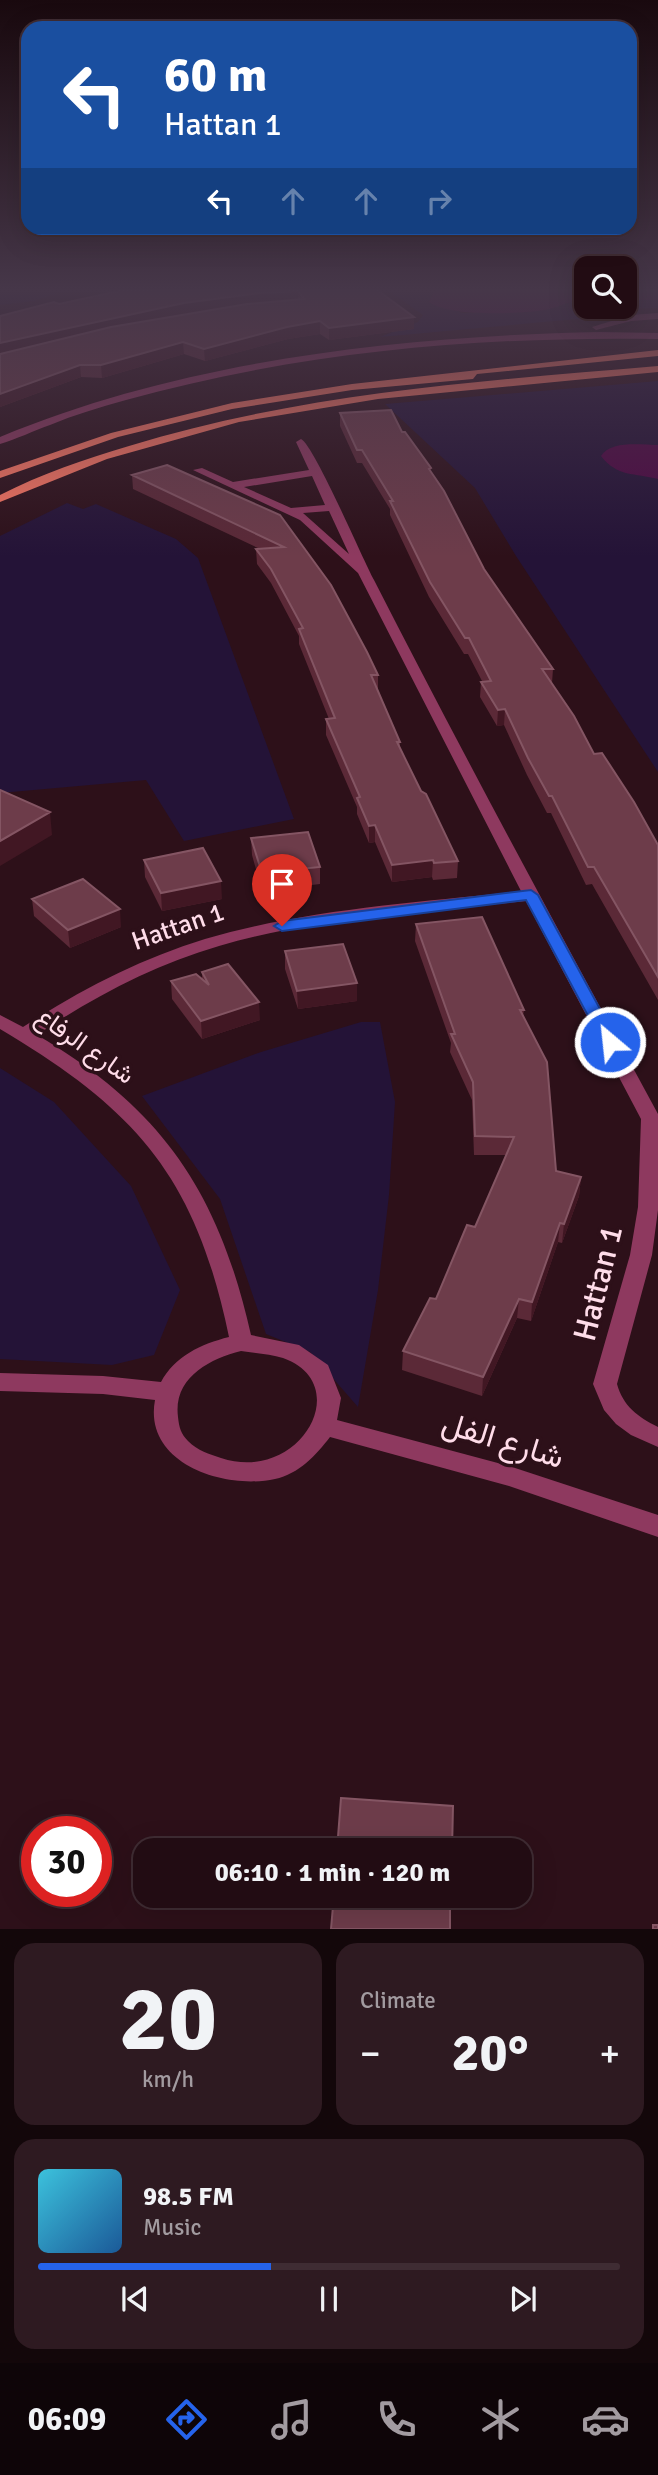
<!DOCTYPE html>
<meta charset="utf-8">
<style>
:root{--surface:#220c13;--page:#2e1a21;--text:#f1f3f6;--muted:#a29ba0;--line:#3f2c33;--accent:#2563eb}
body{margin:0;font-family:Signika,Vazirmatn,sans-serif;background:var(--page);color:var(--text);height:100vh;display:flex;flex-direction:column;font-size:26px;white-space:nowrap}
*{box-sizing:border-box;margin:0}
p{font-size:23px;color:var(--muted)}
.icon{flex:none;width:38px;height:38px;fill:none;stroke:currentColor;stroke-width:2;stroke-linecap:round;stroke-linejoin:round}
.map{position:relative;height:1929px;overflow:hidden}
.panel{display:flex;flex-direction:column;gap:14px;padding:14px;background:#13070a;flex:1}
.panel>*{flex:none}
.top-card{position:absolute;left:21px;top:21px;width:616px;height:214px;border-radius:21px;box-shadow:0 7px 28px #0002,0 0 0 2px var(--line);background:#1a4fa0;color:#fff;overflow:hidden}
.controls{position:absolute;left:574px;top:256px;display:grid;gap:14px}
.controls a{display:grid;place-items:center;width:63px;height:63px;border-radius:14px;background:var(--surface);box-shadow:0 7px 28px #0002,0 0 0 2px var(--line);font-size:35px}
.speed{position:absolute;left:21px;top:1816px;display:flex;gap:14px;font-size:35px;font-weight:700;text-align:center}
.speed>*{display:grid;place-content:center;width:91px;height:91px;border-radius:50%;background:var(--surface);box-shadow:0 7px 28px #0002,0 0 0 2px var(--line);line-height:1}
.speed .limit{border:10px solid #d22;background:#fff;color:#111}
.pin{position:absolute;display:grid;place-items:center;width:60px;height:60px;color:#fff;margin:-72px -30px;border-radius:50% 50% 50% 0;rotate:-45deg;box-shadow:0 0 7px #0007}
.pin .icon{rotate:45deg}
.me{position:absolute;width:77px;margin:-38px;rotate:332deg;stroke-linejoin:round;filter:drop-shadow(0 0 5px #0008)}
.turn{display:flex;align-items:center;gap:24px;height:147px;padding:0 28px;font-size:32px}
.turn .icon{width:91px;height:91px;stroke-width:2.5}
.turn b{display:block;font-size:49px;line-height:60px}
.lanes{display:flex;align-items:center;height:66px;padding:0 28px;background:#0003;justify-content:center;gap:35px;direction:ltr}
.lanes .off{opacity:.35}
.big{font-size:52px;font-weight:800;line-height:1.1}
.panel .tile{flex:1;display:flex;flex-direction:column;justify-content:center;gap:10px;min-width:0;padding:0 24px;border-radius:21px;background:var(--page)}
.panel .dial{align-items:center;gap:0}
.dial b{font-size:91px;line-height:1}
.song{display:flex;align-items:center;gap:21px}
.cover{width:84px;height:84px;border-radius:10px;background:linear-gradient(135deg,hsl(190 70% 55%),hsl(210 70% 35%))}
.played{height:7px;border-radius:4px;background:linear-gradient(90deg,var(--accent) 40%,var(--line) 40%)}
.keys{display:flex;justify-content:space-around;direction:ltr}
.heat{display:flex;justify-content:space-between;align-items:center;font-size:38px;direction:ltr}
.panel .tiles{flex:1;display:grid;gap:14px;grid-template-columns:1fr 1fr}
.tile:last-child{grid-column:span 2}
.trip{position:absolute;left:133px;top:1838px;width:399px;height:70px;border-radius:21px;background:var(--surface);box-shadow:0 7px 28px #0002,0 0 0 2px var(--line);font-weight:800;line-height:70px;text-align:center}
.tabs{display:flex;height:112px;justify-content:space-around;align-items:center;background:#0e0508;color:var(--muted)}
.tabs .icon{width:49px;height:49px}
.tabs .on{color:var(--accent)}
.tabs b{font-size:32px;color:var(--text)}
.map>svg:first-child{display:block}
.green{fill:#241337}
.water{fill:#4e0844}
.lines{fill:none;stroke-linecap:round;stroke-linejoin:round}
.minor{fill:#8e395f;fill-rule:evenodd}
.major{fill:#ff7863;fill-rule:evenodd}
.wall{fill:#5b2937}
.shaded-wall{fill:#411723}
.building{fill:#6d3c4a;stroke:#845563;stroke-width:2}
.route{fill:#2563eb;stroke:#184099;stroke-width:2}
.labels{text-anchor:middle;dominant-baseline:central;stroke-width:7;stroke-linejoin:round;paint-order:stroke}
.street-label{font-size:26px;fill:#ffdce9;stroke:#2d1019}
.near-street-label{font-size:32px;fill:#ffdce9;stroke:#2d1019}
</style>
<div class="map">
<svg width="658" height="1929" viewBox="0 0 658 1929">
<rect width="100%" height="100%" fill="#2d1019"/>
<path class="green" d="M0,287H76L34,301L0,305Z
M384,287H437L429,302L463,313L544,310L576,299H586V306H625V300H658V308L619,309L588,318L380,337L418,322L423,315Z
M658,381V772L516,556L475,488L385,404Z
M67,503L83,509L96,504L176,539L198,558L294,819L184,841L146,780L0,793V536Z
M361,1022H380L395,1102L389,1195L378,1290L358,1407L310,1352L266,1334L220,1199L142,1096L261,1052Z
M0,1068L54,1102L131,1186L180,1290L154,1355L112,1365L0,1359Z"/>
<path class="water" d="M437,287H586V299C571,299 559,308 544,310C517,314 450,317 429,302Z
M625,287H658V300H625Z
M658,445V479C635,473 617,477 601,456C611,440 641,445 658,445Z"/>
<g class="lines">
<path class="minor" d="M658,313V319L631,321L596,330L592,327L631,315Z
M600,332L658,333V339C479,336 298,352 126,400C100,407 74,415 50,425C33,431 17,439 0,444V437C184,360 402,336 600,332Z
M301,439C314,445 362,558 374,580C466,760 562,937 658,1114V1210L652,1255L617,1384C623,1406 638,1417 658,1427V1447L631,1435L616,1424L604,1410L593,1384L630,1255L638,1207L641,1119L526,901C423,912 318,917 219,946C154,965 93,997 37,1035C163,1109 219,1193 251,1335L299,1345L328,1365L341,1398L337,1420L509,1466L658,1515V1537L509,1486L330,1437C316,1455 299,1474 275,1479C225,1490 143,1464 155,1400L103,1394L0,1391V1373L103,1376L161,1382C175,1356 201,1344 229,1337C196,1178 138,1111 0,1029V1015L23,1027C80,990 140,959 205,939C307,909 415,903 521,891L358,573L300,520L193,470L202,468L233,482L309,470L296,442ZM312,476L325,505L291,508L244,487ZM329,511L349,554L303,513ZM241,1351C254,1353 270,1354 283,1358C356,1384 300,1484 221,1458C209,1454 198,1451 188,1441C181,1434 179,1427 178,1417C173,1378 209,1359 241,1351Z"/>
<path class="major" d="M658,350V356L477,374L473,379L352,390L232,409L118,437L0,478V471L111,433L232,403L352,384Z
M658,366V372L378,399L239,422L107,459L0,502V495C41,474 85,459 129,446C301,393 480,381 658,366Z"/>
</g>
<path class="wall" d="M373,287L414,317V329L329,340L320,334L288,339L205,361L184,354L102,378L81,377L0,407V316L59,304L144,291Z
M340,413L402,432L431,468V472L484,569L553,669L552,683L594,754L658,845V1000L592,884L586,885L551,813H547L527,775L504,725L497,726L480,697L481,682L482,681L468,654H464L429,597L390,515V509L362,463H357L340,426Z
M132,475L280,515L378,675V690L400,742V748L421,791L458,861L457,878L433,880L432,877L392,882L375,842L369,843L357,814V807L326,735V719H329L299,644V636L271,583L257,564L256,549H260L133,489Z
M251,838L320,867V884L262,891L252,855Z
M144,860L222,899L162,911L145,877Z
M32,899L121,927L70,948L34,916Z
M416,924L524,1010L523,1016L556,1171L581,1177L579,1196L562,1243L558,1242L531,1321L517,1318L482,1396L402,1370L403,1351L436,1299L475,1227L506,1155H474L472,1100L450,1052L451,1043L415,941Z
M285,951L357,983V1001L298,1009L285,969Z
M202,972L260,1020L202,1039L172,999L171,981L202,979Z"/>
<path class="shaded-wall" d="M298,291V302L0,355V343L184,303L260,293Z
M414,317V329L329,340V328Z
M320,321V334L288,339L205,361L204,349L287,327Z
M183,342L184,354L102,378L101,365Z
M80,365L81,377L0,407V394Z
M505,709L504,725L497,726L498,710Z
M50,812L52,835L0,866V841Z
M375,825V842L369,843V826Z
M433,860L432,877L392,882V865Z
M221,881L222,899L162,911L161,893Z
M120,909L121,927L70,948L68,930Z
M357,983V1001L298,1009L297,991Z
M259,1002L260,1020L202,1039L201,1021Z
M581,1177L579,1196L562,1243L564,1224Z
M560,1223L558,1242L531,1321L532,1302Z
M519,1299L517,1318L482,1396L483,1377Z"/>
<path class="building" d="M162,287H373L414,317L329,328L320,321L287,327L204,349L183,342L101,365H80L0,394V354L111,327L247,304L304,299L298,291L260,293L184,303L0,343V316L54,302L59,304L124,290L144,291Z
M391,410L402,432H405L431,468L429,469L444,491L484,569L553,669H542L574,716L594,754L602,753L634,802L658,845V977L594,867H588L552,796H549L528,758L505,709L498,710L481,682L491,681L469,638H465L430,582L390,501H393L362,450H357L340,413Z
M167,465L280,515L331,585L367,652L378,675H371L400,742H397L421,791L426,794L458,861L434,863L433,860L392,865L375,825L369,826L357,798L360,797L326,719L335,718L299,629L303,628L271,569L256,549L284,547L132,475Z
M0,790L50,812L0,841Z
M308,832L320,867L262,873L251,838Z
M203,848L221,881L161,893L144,860Z
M83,879L120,909L68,930L32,899Z
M482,917L524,1010H520L547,1062L556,1171L581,1177L564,1224L560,1223L532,1302L519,1299L483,1377L403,1351L430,1298L436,1299L467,1225L475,1227L514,1137L475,1136L473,1082L451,1034H455L416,924Z
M343,944L357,983L297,991L285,951Z
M228,964L259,1002L201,1021L171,981L196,974L209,985L202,972Z
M341,1798L453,1806L452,1850H337Z
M334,1895H450V1929H331Z
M653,1925H658V1929H653Z"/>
<linearGradient id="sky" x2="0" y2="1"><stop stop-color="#19090e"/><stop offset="0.52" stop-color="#463749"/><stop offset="1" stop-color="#463749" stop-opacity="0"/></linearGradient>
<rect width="658" height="557" fill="url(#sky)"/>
<path class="route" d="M531,890L538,895L618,1042L616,1046L610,1048L602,1042L526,900L282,931L274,926L282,921Z"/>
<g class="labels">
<g class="street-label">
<text transform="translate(178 927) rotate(-19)">Hattan 1</text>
<text transform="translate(85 1046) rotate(35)">شارع الرفاع</text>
</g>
<g class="near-street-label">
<text transform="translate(598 1283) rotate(-76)">Hattan 1</text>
<text transform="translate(503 1440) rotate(17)">شارع الفل</text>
</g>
</g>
</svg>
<div class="controls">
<a><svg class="icon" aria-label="search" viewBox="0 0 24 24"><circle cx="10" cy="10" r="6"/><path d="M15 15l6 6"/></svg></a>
</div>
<div class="speed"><div class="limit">30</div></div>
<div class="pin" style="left:282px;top:926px;background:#d93025"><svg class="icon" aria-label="arrive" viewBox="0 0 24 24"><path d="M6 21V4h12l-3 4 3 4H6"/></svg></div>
<svg class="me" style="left:610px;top:1042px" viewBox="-20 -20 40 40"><circle r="17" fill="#2563eb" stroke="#fff" stroke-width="3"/><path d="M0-11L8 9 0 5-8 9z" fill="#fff"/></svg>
<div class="trip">06:10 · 1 min · 120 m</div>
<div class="top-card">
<div class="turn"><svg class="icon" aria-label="left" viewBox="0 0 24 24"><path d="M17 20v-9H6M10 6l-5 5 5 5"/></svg><div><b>60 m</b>Hattan 1</div></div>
<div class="lanes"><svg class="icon" aria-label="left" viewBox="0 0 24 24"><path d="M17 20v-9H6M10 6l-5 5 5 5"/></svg><svg class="icon off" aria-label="ahead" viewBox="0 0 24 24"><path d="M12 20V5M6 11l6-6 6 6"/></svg><svg class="icon off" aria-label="ahead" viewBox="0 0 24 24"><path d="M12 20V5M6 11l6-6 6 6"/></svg><svg class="icon off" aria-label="right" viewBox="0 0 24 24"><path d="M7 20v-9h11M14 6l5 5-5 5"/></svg></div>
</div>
</div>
<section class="panel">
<div class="tiles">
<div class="tile dial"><b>20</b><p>km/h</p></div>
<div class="tile"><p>Climate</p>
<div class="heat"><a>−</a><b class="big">20°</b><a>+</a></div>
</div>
<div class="tile">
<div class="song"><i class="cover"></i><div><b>98.5 FM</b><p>Music</p></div></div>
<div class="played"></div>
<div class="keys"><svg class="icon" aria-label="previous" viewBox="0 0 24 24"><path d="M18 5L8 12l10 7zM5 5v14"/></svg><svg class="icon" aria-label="pause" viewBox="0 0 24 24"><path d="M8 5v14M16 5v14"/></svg><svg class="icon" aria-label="next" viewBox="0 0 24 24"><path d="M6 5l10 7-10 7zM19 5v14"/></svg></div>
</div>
</div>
</section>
<nav class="tabs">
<b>06:09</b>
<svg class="icon on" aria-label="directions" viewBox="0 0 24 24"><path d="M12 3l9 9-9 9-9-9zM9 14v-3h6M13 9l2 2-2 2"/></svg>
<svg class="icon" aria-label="music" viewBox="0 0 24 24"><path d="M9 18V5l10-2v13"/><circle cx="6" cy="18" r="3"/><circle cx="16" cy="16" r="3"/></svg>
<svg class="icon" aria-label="phone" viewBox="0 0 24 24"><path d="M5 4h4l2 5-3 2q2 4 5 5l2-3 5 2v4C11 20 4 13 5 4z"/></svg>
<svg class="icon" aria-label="climate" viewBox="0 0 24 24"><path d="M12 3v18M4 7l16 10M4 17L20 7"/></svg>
<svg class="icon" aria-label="car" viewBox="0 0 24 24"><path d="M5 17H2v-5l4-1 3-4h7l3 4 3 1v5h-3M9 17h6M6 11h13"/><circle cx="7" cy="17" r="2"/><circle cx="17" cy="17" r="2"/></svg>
</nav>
